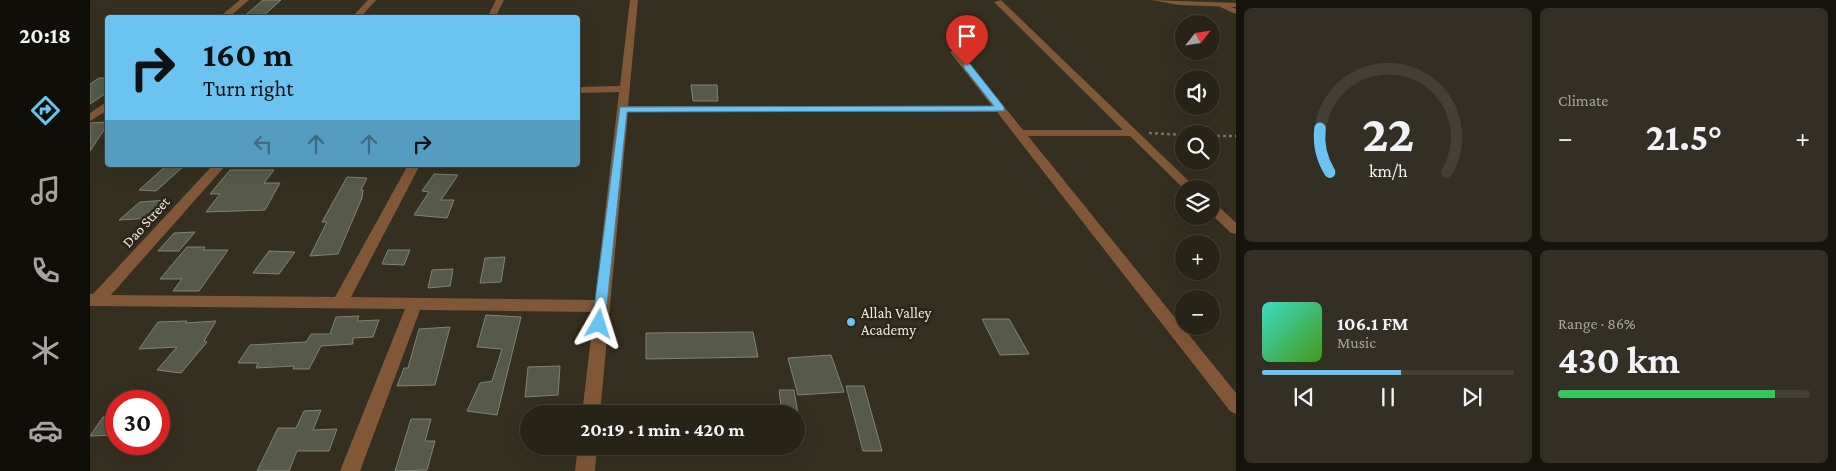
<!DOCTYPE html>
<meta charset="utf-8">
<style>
:root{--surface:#282317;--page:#342f24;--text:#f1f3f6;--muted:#a5a4a1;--line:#444036;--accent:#6bc3f2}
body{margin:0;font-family:"Crimson Pro",serif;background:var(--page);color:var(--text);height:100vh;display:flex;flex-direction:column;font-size:19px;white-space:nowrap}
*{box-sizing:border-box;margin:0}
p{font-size:16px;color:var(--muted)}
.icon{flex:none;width:28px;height:28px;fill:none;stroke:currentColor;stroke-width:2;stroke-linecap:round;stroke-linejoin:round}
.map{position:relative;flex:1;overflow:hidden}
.details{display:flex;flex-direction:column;gap:8px;padding:8px;background:#16130d;width:600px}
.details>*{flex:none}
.top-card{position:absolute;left:15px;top:15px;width:475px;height:152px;border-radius:5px;box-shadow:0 5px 20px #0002,0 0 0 1px var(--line);background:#6bc3f2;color:#111;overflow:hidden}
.needle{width:32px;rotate:60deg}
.fabs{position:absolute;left:1085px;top:15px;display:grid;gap:10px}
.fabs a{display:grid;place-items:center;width:45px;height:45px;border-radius:50%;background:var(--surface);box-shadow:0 5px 20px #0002,0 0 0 1px var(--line);font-size:25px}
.speed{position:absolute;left:15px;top:390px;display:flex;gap:10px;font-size:25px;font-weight:700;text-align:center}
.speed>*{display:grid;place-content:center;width:65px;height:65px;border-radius:50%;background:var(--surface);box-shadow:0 5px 20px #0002,0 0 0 1px var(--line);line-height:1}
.speed .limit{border:8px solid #d22;background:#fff;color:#111}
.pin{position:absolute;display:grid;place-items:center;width:42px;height:42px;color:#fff;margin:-51px -21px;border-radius:50% 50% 50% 0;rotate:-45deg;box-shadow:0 0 5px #0007}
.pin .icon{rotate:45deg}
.me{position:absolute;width:55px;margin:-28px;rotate:6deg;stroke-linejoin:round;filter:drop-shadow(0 0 4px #0008)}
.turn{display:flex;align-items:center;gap:18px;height:105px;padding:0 15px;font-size:22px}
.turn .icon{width:65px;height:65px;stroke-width:2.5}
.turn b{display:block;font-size:35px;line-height:42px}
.lanes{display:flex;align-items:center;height:48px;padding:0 15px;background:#0003;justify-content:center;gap:25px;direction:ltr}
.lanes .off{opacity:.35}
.big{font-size:38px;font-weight:700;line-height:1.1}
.details .tile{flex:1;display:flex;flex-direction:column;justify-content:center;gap:8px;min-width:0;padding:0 18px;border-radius:8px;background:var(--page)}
.details .dial{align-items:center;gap:0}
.dial svg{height:130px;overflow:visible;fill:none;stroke:var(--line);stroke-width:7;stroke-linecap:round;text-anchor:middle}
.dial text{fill:var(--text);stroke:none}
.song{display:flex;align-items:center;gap:15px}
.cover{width:60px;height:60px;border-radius:8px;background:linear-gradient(135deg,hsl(170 70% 55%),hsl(100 70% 35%))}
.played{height:5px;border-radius:2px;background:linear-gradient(90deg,var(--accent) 55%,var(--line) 55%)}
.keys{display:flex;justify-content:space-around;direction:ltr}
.heat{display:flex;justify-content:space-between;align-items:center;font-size:28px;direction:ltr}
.charge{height:8px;border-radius:4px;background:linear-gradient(90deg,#34c759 86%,var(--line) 0)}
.details .tiles{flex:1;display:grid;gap:8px;grid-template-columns:repeat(2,1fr)}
.trip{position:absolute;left:430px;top:405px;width:285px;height:50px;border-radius:25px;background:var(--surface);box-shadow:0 5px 20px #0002,0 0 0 1px var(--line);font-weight:700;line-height:50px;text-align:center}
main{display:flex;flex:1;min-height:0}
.menu{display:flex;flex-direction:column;width:90px;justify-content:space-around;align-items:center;background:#100e09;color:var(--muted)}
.menu .icon{width:35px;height:35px}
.menu .current{color:var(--accent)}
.menu b{font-size:22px;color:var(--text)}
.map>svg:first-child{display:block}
.building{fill:#575a49;stroke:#808472}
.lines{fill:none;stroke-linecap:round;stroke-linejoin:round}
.path{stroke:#797466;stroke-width:2.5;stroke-dasharray:3 3;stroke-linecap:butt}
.minor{fill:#815837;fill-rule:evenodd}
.tertiary{fill:#815837;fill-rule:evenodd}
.route{fill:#6bc3f2;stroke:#467f9d}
.poi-dot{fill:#6bc3f2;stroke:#2b2516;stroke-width:2}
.labels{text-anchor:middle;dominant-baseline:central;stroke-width:5;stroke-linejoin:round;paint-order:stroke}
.street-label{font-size:15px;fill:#ede9e0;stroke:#2b2516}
.poi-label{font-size:15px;fill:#ede9e0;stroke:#2b2516;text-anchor:start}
</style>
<main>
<nav class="menu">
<b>20:18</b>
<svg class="icon current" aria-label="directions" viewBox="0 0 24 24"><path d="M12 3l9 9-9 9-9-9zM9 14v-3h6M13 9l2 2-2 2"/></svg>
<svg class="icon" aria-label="music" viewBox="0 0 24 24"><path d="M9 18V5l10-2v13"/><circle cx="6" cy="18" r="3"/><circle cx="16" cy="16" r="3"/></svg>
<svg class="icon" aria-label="phone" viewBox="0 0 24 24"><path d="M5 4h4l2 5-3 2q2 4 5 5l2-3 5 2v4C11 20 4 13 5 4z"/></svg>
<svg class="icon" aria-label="climate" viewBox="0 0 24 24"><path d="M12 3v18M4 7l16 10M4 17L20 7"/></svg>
<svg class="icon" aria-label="car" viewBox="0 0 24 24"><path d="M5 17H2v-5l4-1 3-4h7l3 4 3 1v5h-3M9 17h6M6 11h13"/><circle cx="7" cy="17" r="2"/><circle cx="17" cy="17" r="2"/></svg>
</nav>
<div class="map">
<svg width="1146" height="471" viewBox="0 0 1146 471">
<rect width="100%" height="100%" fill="#352f1f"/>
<path class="building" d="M173,0H191L171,18H152Z
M9,78H18V92L0,104V84Z
M601,85H627L628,101H603Z
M18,122V124L0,151V123Z
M77,165H95L66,191L49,190Z
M140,170H184L174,183H190L175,210L116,212L130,194H120Z
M344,174L368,175L351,200H364L357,218L324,215L339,192L332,191Z
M257,177L277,178L271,190H273L272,198L248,254L220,256L237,222H232Z
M77,200L62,218L29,220L50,202Z
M105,232L89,251H68L84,233Z
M97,247H115L113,250H138L109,291H83L92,279H70Z
M298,250H320L314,265L292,264Z
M179,251L205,252L189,274L163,273Z
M415,257L411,282L390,283L395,258Z
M363,269L360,286L338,288L342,270Z
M396,315L431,317L407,415L377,411L390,383L402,381L412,349L387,347Z
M269,316L267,321L289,320L283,337L263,338V344L231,346L219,369H203L204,366L166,368L168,363H148L160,345L216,342L221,334H240L246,317Z
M892,319H919L939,354L910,355Z
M97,321L95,323L126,321L114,341L117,342L91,373L67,370L87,347L49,349L68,322Z
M360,327L345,385L307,386L314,368H318L329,329Z
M663,332L668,357L556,359V333Z
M741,355L754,392L708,395L698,358Z
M470,366L468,395L435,397L438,367Z
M756,386H774L792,451H773Z
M689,390H704L708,414H692Z
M231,410L223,430L247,429L239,451H207L199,471H167L188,428H206L214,411Z
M13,417H26V435L0,436Z
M321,419H341L335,441H345L337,470L305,471Z"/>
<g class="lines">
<path class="path" d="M1059,133L1094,135
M1121,136H1146"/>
<path class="minor" d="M150,0H159L138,18H128Z
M278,0H286L270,18H261Z
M406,0H414L405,18H397Z
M540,0H548L538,106H902L860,52L865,49L868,50L933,130H1033L904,2L911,0L1107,189H1094L1040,136H938L1146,393V414L1140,411L907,112H538L510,414H492L504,312L330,310L270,471H250L315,309L0,306V294H3L123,165H136L21,295L245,297L318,165H330L261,297L505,300L529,92L488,93V87L530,86Z
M1133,3L1146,9V14L1130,7V3Z
M18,101V110L0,121V113Z
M1121,203L1126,204L1146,223V234L1141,233L1121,214Z
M488,446H507L505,471H485Z"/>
<path class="tertiary" d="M1061,0L1146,3V7L1089,5Z"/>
</g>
<path class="route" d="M874,64H880L914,107V111L537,112L515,324L514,328H504L502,324L530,107L904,106L874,68Z"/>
<circle class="poi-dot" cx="761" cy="322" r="5"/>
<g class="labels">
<g class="street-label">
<text transform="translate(56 222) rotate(-48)">Dao Street</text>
</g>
<g class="poi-label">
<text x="771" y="313">Allah Valley<tspan x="771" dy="17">Academy</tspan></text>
</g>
</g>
</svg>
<div class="fabs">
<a><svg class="needle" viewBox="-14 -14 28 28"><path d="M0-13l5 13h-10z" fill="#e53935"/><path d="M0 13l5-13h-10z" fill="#a5a4a1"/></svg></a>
<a><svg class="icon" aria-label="sound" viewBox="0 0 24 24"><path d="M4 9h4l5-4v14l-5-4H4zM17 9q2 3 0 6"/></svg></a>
<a><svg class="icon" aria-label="search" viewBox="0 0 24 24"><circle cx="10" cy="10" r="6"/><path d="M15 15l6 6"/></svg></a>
<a><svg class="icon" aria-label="layers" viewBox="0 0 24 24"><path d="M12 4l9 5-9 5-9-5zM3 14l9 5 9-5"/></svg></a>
<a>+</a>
<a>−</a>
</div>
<div class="speed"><div class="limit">30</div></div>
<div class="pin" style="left:877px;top:66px;background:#d93025"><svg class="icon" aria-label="arrive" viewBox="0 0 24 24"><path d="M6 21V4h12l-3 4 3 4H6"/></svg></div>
<svg class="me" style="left:509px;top:324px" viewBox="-20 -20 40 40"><path d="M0-17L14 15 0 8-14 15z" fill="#6bc3f2" stroke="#fff" stroke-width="4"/></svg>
<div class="trip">20:19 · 1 min · 420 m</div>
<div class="top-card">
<div class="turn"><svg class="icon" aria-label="right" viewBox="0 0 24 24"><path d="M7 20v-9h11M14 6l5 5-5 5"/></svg><div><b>160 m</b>Turn right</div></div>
<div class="lanes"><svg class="icon off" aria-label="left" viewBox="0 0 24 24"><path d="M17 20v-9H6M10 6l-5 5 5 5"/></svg><svg class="icon off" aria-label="ahead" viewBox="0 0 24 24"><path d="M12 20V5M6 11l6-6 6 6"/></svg><svg class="icon off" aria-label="ahead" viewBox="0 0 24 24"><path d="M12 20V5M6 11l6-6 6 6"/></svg><svg class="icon" aria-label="right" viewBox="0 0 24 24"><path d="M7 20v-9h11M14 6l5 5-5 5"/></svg></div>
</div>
</div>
<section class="details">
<div class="tiles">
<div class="tile dial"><svg viewBox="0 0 100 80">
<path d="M14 69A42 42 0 1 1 86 69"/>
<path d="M14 69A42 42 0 0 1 8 42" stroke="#6bc3f2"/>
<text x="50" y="56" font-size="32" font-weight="700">22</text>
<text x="50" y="72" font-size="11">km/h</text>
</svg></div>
<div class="tile"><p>Climate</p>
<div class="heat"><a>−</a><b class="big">21.5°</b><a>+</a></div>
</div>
<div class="tile">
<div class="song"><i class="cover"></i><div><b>106.1 FM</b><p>Music</p></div></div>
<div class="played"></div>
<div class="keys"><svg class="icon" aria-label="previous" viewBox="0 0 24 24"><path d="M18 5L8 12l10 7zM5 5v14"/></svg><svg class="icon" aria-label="pause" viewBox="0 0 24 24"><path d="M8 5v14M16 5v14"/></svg><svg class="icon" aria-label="next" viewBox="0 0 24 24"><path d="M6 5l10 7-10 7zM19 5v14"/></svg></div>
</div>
<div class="tile"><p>Range · 86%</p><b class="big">430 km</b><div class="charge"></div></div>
</div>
</section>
</main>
